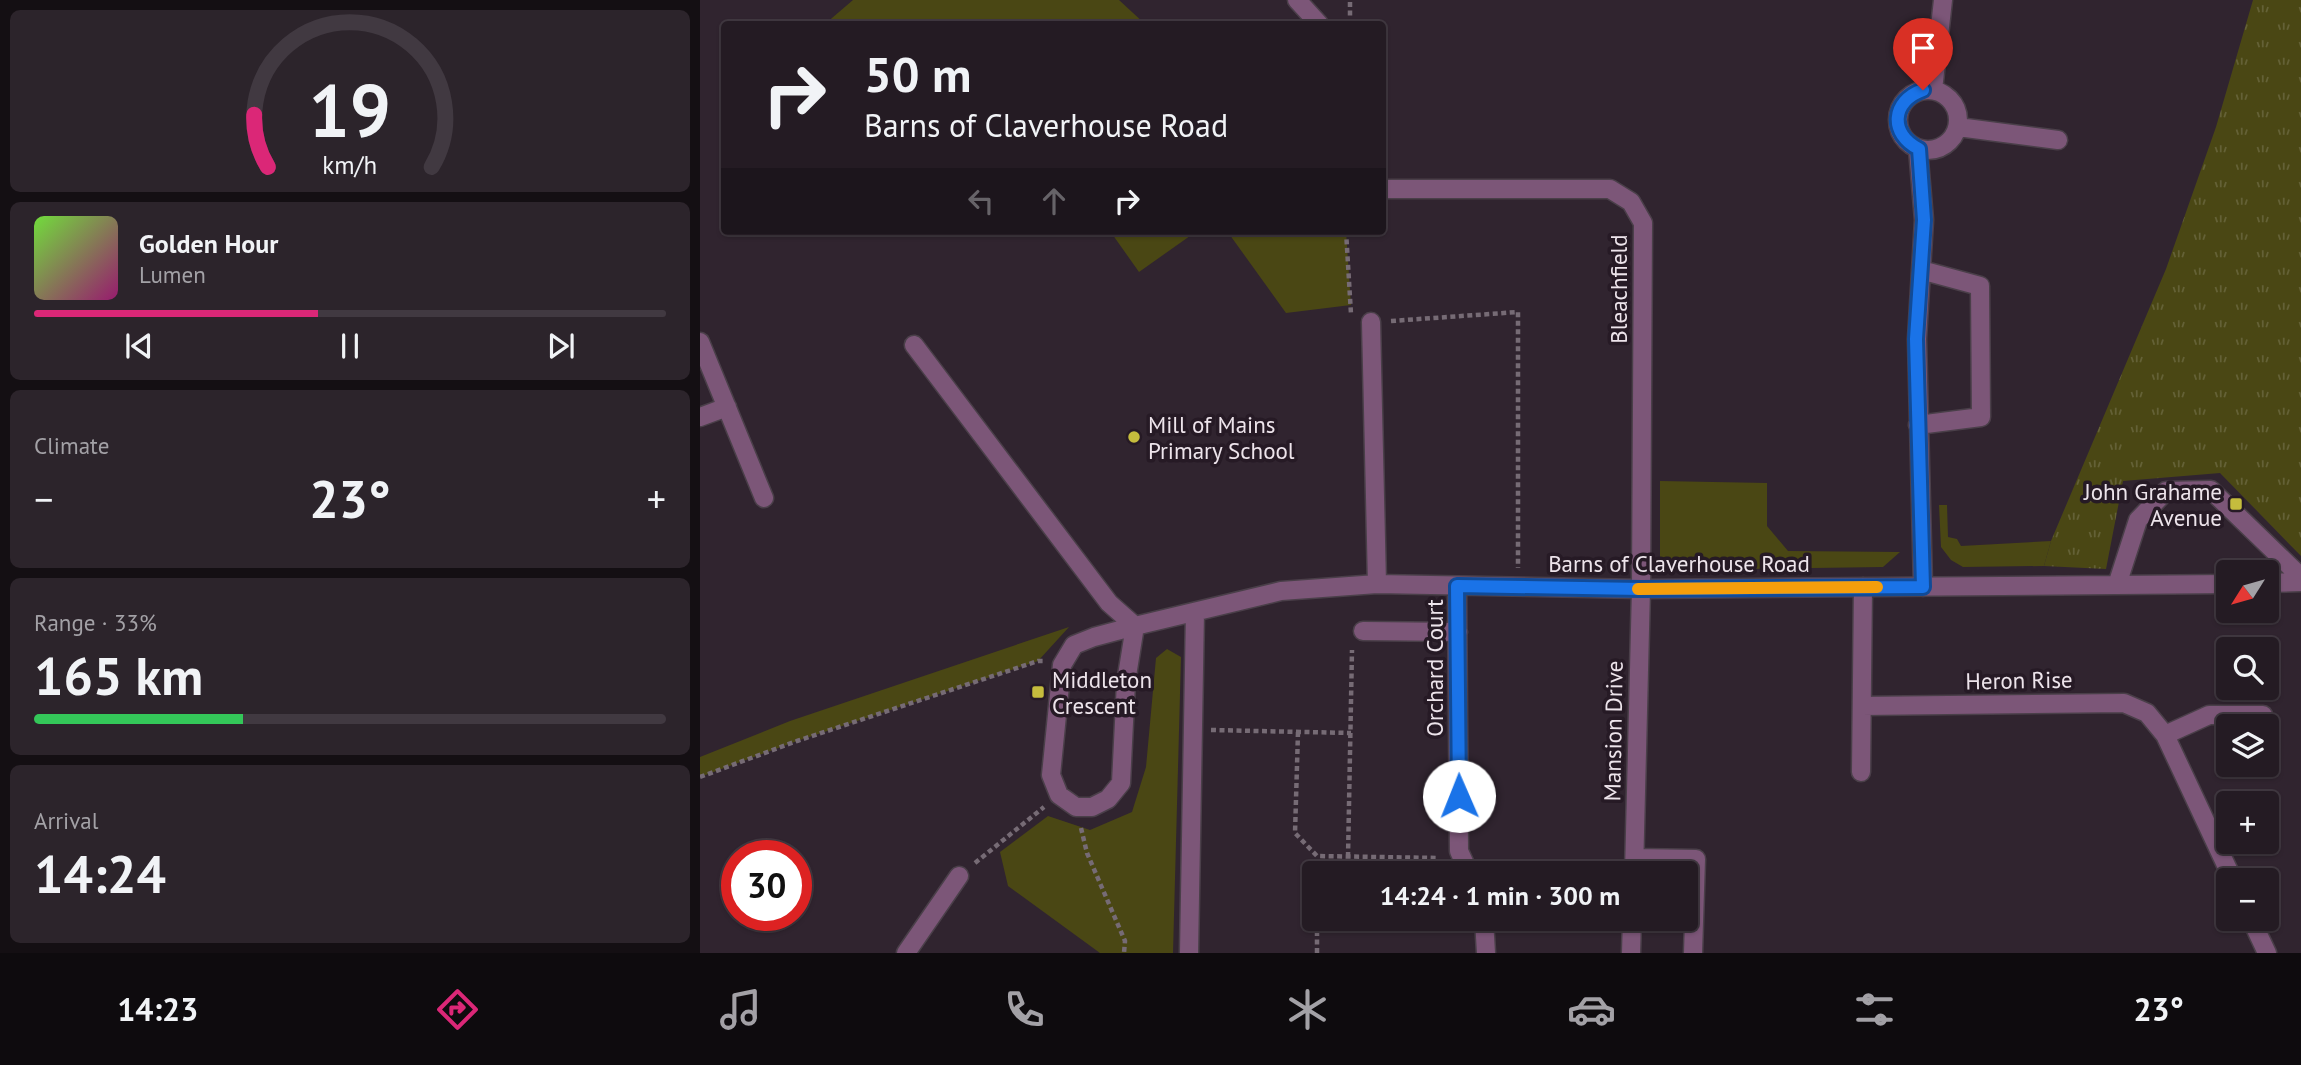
<!DOCTYPE html>
<meta charset="utf-8">
<style>
:root{--surface:#241b23;--page:#2c242b;--text:#f1f3f6;--muted:#a3a1a6;--line:#413941;--accent:#db2777}
body{margin:0;font-family:"PT Sans",sans-serif;background:var(--page);color:var(--text);height:100vh;display:flex;flex-direction:column;font-size:26px;white-space:nowrap}
*{box-sizing:border-box;margin:0}
p{font-size:23px;color:var(--muted)}
.icon{flex:none;width:38px;height:38px;fill:none;stroke:currentColor;stroke-width:2;stroke-linecap:round;stroke-linejoin:round}
.map{position:relative;flex:1;overflow:hidden}
.side{display:flex;flex-direction:column;gap:10px;padding:10px;background:#140f13;width:700px}
.side>*{flex:none}
.banner{position:absolute;left:21px;top:21px;width:665px;height:214px;border-radius:7px;box-shadow:0 2px 5px #0004,0 0 0 2px var(--line);background:#241b23;color:var(--text);overflow:hidden}
.needle{width:46px;rotate:233deg}
.controls{position:absolute;left:1516px;top:560px;display:grid;gap:14px}
.controls a{display:grid;place-items:center;width:63px;height:63px;border-radius:7px;background:var(--surface);box-shadow:0 2px 5px #0004,0 0 0 2px var(--line);font-size:35px}
.speed{position:absolute;left:21px;top:840px;display:flex;gap:14px;font-size:35px;font-weight:700;text-align:center}
.speed>*{display:grid;place-content:center;width:91px;height:91px;border-radius:50%;background:var(--surface);box-shadow:0 2px 5px #0004,0 0 0 2px var(--line);line-height:1}
.speed .limit{border:10px solid #d22;background:#fff;color:#111}
.pin{position:absolute;display:grid;place-items:center;width:60px;height:60px;color:#fff;margin:-72px -30px;border-radius:50% 50% 50% 0;rotate:-45deg;box-shadow:0 0 7px #0007}
.pin .icon{rotate:45deg}
.me{position:absolute;width:77px;margin:-38px;rotate:359deg;stroke-linejoin:round;filter:drop-shadow(0 0 5px #0008)}
.turn{display:flex;align-items:center;gap:24px;height:147px;padding:0 28px;font-size:32px}
.turn .icon{width:91px;height:91px;stroke-width:2.5}
.turn b{display:block;font-size:49px;line-height:60px}
.lanes{display:flex;align-items:center;height:66px;padding:0 28px;background:#0003;justify-content:center;gap:35px;direction:ltr}
.lanes .off{opacity:.35}
.big{font-size:52px;font-weight:700;line-height:1.1}
.side .card{flex:1;display:flex;flex-direction:column;justify-content:center;gap:10px;min-width:0;padding:0 24px;border-radius:10px;background:var(--page)}
.side .dial{align-items:center;gap:0}
.dial svg{height:182px;overflow:visible;fill:none;stroke:var(--line);stroke-width:7;stroke-linecap:round;text-anchor:middle}
.dial text{fill:var(--text);stroke:none}
.song{display:flex;align-items:center;gap:21px}
.cover{width:84px;height:84px;border-radius:10px;background:linear-gradient(135deg,hsl(100 70% 55%),hsl(320 70% 35%))}
.played{height:7px;border-radius:4px;background:linear-gradient(90deg,var(--accent) 45%,var(--line) 45%)}
.keys{display:flex;justify-content:space-around;direction:ltr}
.heat{display:flex;justify-content:space-between;align-items:center;font-size:38px;direction:ltr}
.charge{height:10px;border-radius:5px;background:linear-gradient(90deg,#34c759 33%,var(--line) 0)}
.trip{position:absolute;left:602px;top:861px;width:396px;height:70px;border-radius:7px;background:var(--surface);box-shadow:0 2px 5px #0004,0 0 0 2px var(--line);font-weight:700;line-height:70px;text-align:center}
.dock{display:flex;height:112px;justify-content:space-around;align-items:center;background:#0e0b0e;color:var(--muted)}
.dock .icon{width:49px;height:49px}
.dock .active{color:var(--accent)}
.dock b{font-size:32px;color:var(--text)}
main{display:flex;flex:1;min-height:0}
.map>svg:first-child{display:block}
.grass{fill:#4a4714}
.park{fill:url(#park-tufts)}
.lines{fill:none;stroke-linecap:round;stroke-linejoin:round}
.minor-casing{stroke:#4a3f49;stroke-width:21}
.path{stroke:#766b75;stroke-width:4.5;stroke-dasharray:5 3.5;stroke-linecap:butt}
.minor{stroke:#7c5678;stroke-width:18}
.route-casing{stroke:#114b97;stroke-width:18}
.route{stroke:#1a73e8;stroke-width:12}
.slow{stroke:#f59e0b;stroke-width:12}
.poi-dot{fill:#c5bc3d;stroke:#261a25;stroke-width:2.5}
.labels{text-anchor:middle;dominant-baseline:central;stroke-width:7;stroke-linejoin:round;paint-order:stroke}
.street-label{font-size:23px;fill:#ede4eb;stroke:#261a25}
.poi-label{font-size:23px;fill:#ede4eb;stroke:#261a25;text-anchor:start}
</style>
<main>
<section class="side">
<div class="card dial"><svg viewBox="0 0 100 80">
<path d="M14 69A42 42 0 1 1 86 69"/>
<path d="M14 69A42 42 0 0 1 8 46" stroke="#db2777"/>
<text x="50" y="56" font-size="32" font-weight="700">19</text>
<text x="50" y="72" font-size="11">km/h</text>
</svg></div>
<div class="card">
<div class="song"><i class="cover"></i><div><b>Golden Hour</b><p>Lumen</p></div></div>
<div class="played"></div>
<div class="keys"><svg class="icon" aria-label="previous" viewBox="0 0 24 24"><path d="M18 5L8 12l10 7zM5 5v14"/></svg><svg class="icon" aria-label="pause" viewBox="0 0 24 24"><path d="M8 5v14M16 5v14"/></svg><svg class="icon" aria-label="next" viewBox="0 0 24 24"><path d="M6 5l10 7-10 7zM19 5v14"/></svg></div>
</div>
<div class="card"><p>Climate</p>
<div class="heat"><a>−</a><b class="big">23°</b><a>+</a></div>
</div>
<div class="card"><p>Range · 33%</p><b class="big">165 km</b><div class="charge"></div></div>
<div class="card"><p>Arrival</p><b class="big">14:24</b></div>
</section>
<div class="map">
<svg width="1601" height="953" viewBox="0 0 1601 953">
<defs>
<pattern id="park-tufts" width="24" height="20" patternUnits="userSpaceOnUse" patternTransform="scale(1.75)"><rect width="24" height="20" fill="#4a4714"/><path d="M3 7l-1-3M5 7V3M7 7l1-3M15 17l-1-3M17 17v-4M19 17l1-3" fill="none" stroke="#646136"/></pattern>
</defs>
<rect width="100%" height="100%" fill="#30242f"/>
<path class="grass" d="M153,0H419L445,24H125Z
M410,231H497L439,272Z
M527,231H646L651,305L586,313Z
M960,481L1067,483V526L1088,551L1200,552L1183,567L970,570L960,558Z
M1247,505L1248,537L1257,539L1261,546L1351,541L1344,566L1263,567L1251,560L1241,547L1239,505Z
M369,627L338,661L97,741L0,777V757L90,721Z
M467,649L481,657L473,953H400L308,886L300,852L348,816L390,830L432,812L446,767L456,658Z"/>
<path class="park" d="M1553,0H1601V556L1520,473L1423,481L1406,569L1344,566L1351,541L1466,269L1516,127Z"/>
<g class="lines">
<g class="minor-casing">
<path id="minor" d="M597,0L619,24
M1198 120a30 30 0 1 1 60 0a30 30 0 1 1-60 0Z
M1233,90L1243,0
M1258,127L1358,140
M1218,149L1224,220L1217,339L1223,587
M682,189H910L931,202L943,223L941,589L934,873
M671,322L677,584
M0,342L64,498
M214,345L409,603L435,626L426,682L421,783L408,799L392,807H376L359,795L351,775L362,665L374,645L394,637L435,626L581,591L677,584L941,589L1528,584
M0,417L27,407
M1218,425L1281,417L1280,286L1221,270
M1566,583L1601,582
M1417,585L1438,520L1466,491L1511,490L1601,577
M757,586L759,851L769,873
M663,631L758,632
M1162,706L1424,703L1447,713L1465,735L1533,880
M1465,735L1509,715H1563
M1161,772L1163,587
M935,858L996,859L993,953
M784,919L786,953
M1551,919L1567,953
M206,953L259,876
M489,953L495,612
M931,953L932,919"/>
</g>
<path class="path" d="M650,24V0
M646,231L651,314
M691,321L818,312V568
M511,730L651,733
M598,732L595,833L617,856L739,858
M0,777L97,741L338,661H343
M381,828L387,853L425,941L424,953
M648,857L652,650
M275,863L344,807
M617,873V856
M617,953V919"/>
<use href="#minor" class="minor"/>
</g>
<g class="lines">
<g class="route-casing">
<path id="route" d="M759,796L757,586L941,589L1223,587L1216,339L1224,220L1219,149C1189,134 1191,101 1223,90"/>
</g>
<use href="#route" class="route"/>
<path class="slow" d="M938,589L1177,587"/>
</g>
<g class="poi-dot">
<circle cx="434" cy="437" r="7"/>
<rect x="1529" y="497" width="14" height="14" rx="3.5"/>
<rect x="331" y="685" width="14" height="14" rx="3.5"/>
</g>
<g class="labels">
<g class="street-label">
<text transform="translate(918 289) rotate(-90)">Bleachfield</text>
<text x="979" y="563">Barns of Claverhouse Road</text>
<text transform="translate(734 668) rotate(-90)">Orchard Court</text>
<text transform="translate(1319 680) rotate(-1)">Heron Rise</text>
<text transform="translate(913 731) rotate(-89)">Mansion Drive</text>
</g>
<g class="poi-label">
<text x="448" y="424">Mill of Mains<tspan x="448" dy="26">Primary School</tspan></text>
<text x="1522" y="491" text-anchor="end">John Grahame<tspan x="1522" dy="26">Avenue</tspan></text>
<text x="352" y="679">Middleton<tspan x="352" dy="26">Crescent</tspan></text>
</g>
</g>
</svg>
<div class="controls">
<a><svg class="needle" viewBox="-14 -14 28 28"><path d="M0-13l5 13h-10z" fill="#e53935"/><path d="M0 13l5-13h-10z" fill="#a3a1a6"/></svg></a>
<a><svg class="icon" aria-label="search" viewBox="0 0 24 24"><circle cx="10" cy="10" r="6"/><path d="M15 15l6 6"/></svg></a>
<a><svg class="icon" aria-label="layers" viewBox="0 0 24 24"><path d="M12 4l9 5-9 5-9-5zM3 14l9 5 9-5"/></svg></a>
<a>+</a>
<a>−</a>
</div>
<div class="speed"><div class="limit">30</div></div>
<div class="pin" style="left:1223px;top:90px;background:#d93025"><svg class="icon" aria-label="arrive" viewBox="0 0 24 24"><path d="M6 21V4h12l-3 4 3 4H6"/></svg></div>
<svg class="me" style="left:759px;top:796px" viewBox="-20 -20 40 40"><circle r="19" fill="#fff"/><path d="M0-13L10 11 0 6-10 11z" fill="#1a73e8"/></svg>
<div class="trip">14:24 · 1 min · 300 m</div>
<div class="banner">
<div class="turn"><svg class="icon" aria-label="right" viewBox="0 0 24 24"><path d="M7 20v-9h11M14 6l5 5-5 5"/></svg><div><b>50 m</b>Barns of Claverhouse Road</div></div>
<div class="lanes"><svg class="icon off" aria-label="left" viewBox="0 0 24 24"><path d="M17 20v-9H6M10 6l-5 5 5 5"/></svg><svg class="icon off" aria-label="ahead" viewBox="0 0 24 24"><path d="M12 20V5M6 11l6-6 6 6"/></svg><svg class="icon" aria-label="right" viewBox="0 0 24 24"><path d="M7 20v-9h11M14 6l5 5-5 5"/></svg></div>
</div>
</div>
</main>
<nav class="dock">
<b>14:23</b>
<svg class="icon active" aria-label="directions" viewBox="0 0 24 24"><path d="M12 3l9 9-9 9-9-9zM9 14v-3h6M13 9l2 2-2 2"/></svg>
<svg class="icon" aria-label="music" viewBox="0 0 24 24"><path d="M9 18V5l10-2v13"/><circle cx="6" cy="18" r="3"/><circle cx="16" cy="16" r="3"/></svg>
<svg class="icon" aria-label="phone" viewBox="0 0 24 24"><path d="M5 4h4l2 5-3 2q2 4 5 5l2-3 5 2v4C11 20 4 13 5 4z"/></svg>
<svg class="icon" aria-label="climate" viewBox="0 0 24 24"><path d="M12 3v18M4 7l16 10M4 17L20 7"/></svg>
<svg class="icon" aria-label="car" viewBox="0 0 24 24"><path d="M5 17H2v-5l4-1 3-4h7l3 4 3 1v5h-3M9 17h6M6 11h13"/><circle cx="7" cy="17" r="2"/><circle cx="17" cy="17" r="2"/></svg>
<svg class="icon" aria-label="filters" viewBox="0 0 24 24"><path d="M4 7h16M4 17h16"/><circle cx="9" cy="7" r="2"/><circle cx="15" cy="17" r="2"/></svg>
<b>23°</b>
</nav>
